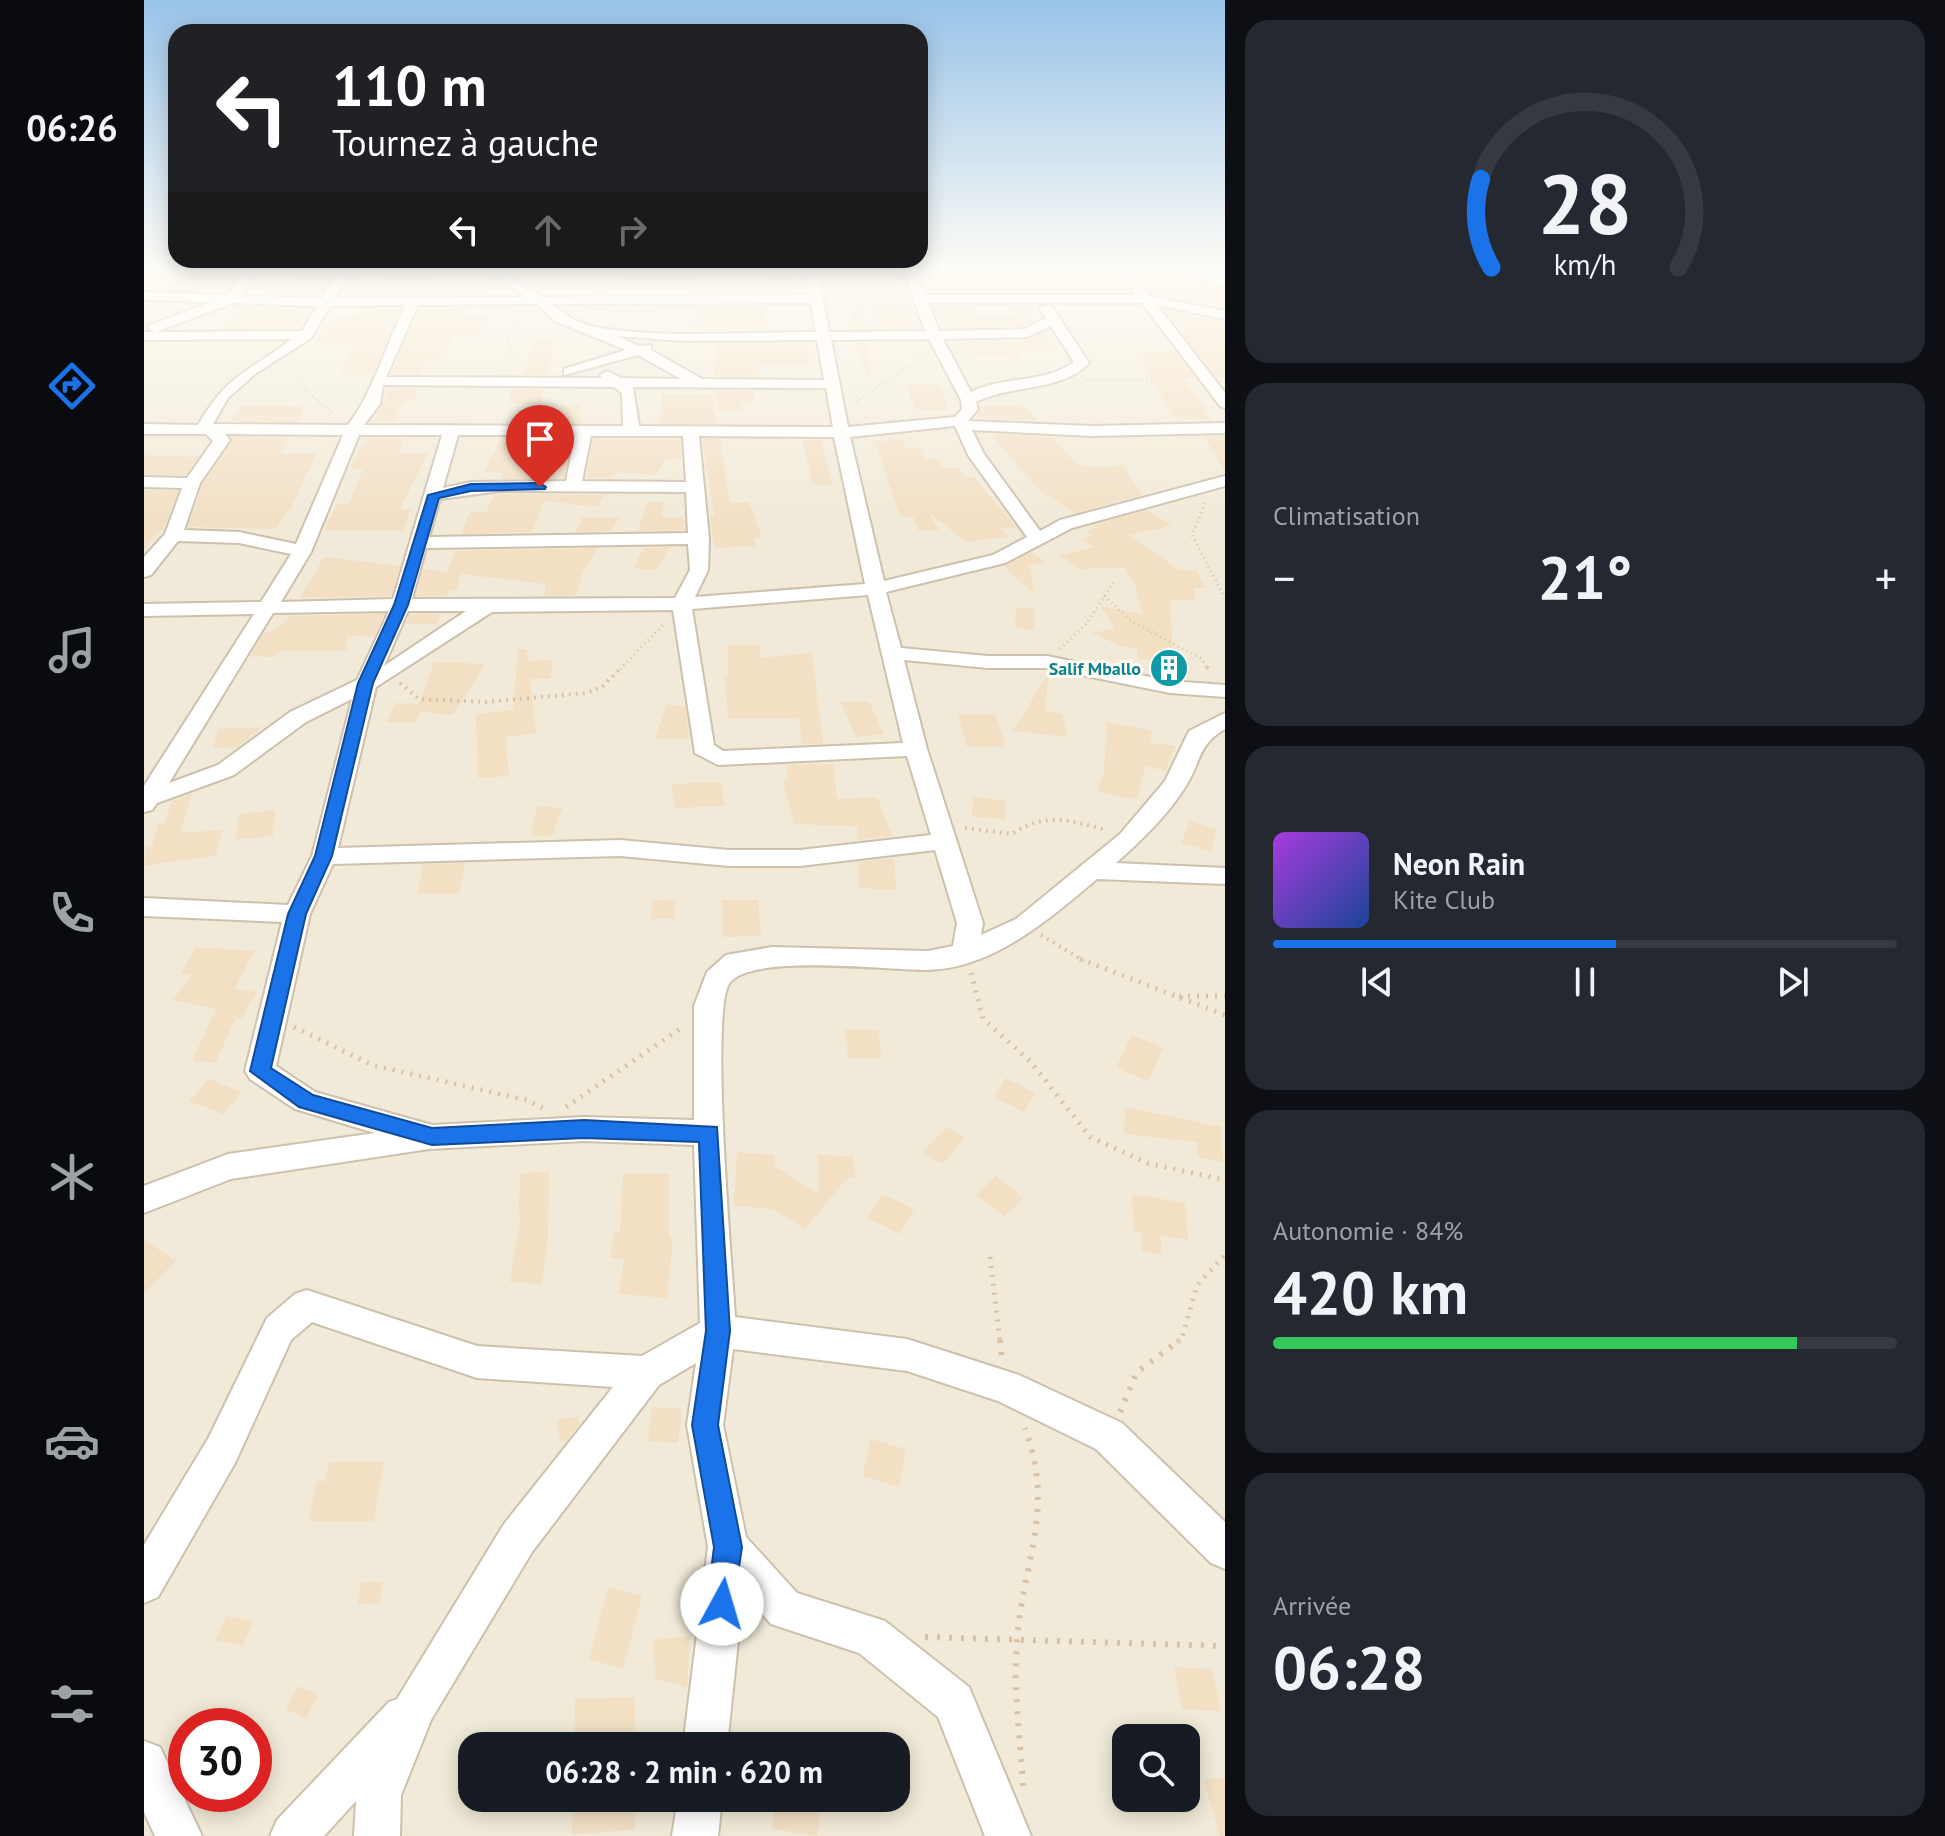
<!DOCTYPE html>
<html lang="fr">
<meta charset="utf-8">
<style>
:root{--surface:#171b24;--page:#242831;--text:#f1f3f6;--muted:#9ea1a6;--line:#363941;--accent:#1a73e8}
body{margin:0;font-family:"PT Sans",sans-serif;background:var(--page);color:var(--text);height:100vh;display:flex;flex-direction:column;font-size:30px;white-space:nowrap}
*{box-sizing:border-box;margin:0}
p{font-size:26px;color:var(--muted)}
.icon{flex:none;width:44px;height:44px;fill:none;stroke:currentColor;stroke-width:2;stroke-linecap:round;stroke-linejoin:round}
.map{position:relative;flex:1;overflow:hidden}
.panel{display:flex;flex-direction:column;gap:20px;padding:20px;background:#0d0f14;width:720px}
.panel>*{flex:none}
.hud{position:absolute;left:24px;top:24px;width:760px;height:244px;border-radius:24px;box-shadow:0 4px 20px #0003;background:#202124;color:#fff;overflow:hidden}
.buttons{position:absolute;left:968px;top:1724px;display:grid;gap:16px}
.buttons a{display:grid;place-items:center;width:88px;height:88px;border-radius:16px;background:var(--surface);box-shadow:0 4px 20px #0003;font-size:40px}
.speed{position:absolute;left:24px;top:1708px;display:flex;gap:16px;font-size:40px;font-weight:700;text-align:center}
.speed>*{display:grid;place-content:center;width:104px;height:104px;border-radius:50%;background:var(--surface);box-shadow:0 4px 20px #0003;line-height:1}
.speed .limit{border:12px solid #d22;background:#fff;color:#111}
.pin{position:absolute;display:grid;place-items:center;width:68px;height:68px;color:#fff;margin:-82px -34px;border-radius:50% 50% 50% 0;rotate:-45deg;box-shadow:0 0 8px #0007}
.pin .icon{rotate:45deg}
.me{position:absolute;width:88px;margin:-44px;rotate:6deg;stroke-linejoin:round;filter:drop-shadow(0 0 6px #0008)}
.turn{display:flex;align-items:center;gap:28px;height:168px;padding:0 32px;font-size:36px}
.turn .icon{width:104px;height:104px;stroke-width:2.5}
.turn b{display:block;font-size:56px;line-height:68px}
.lanes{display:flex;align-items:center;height:76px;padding:0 32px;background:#0003;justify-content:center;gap:40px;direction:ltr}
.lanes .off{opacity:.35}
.big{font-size:60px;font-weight:700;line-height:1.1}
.panel .widget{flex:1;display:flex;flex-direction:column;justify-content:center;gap:12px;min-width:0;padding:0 28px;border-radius:24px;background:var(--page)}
.panel .dial{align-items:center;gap:0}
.dial svg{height:208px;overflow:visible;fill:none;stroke:var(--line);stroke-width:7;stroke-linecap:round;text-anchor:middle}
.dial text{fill:var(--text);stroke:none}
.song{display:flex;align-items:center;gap:24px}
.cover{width:96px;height:96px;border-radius:12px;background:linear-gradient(135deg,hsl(280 70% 55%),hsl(220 70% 35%))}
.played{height:8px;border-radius:4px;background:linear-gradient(90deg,var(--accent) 55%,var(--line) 55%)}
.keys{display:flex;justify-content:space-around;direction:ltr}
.heat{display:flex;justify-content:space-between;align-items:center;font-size:44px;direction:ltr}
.charge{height:12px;border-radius:6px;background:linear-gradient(90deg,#34c759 84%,var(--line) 0)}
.trip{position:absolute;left:314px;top:1732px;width:452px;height:80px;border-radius:24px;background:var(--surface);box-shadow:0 4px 20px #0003;font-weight:700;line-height:80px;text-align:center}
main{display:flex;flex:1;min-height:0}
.tabs{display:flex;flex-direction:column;width:144px;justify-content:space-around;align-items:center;background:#090b0e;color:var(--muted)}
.tabs .icon{width:56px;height:56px}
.tabs .current{color:var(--accent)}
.tabs b{font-size:36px;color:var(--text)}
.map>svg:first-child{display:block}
.residential{fill:#f1ead8;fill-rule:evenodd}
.building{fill:#f2dfc4}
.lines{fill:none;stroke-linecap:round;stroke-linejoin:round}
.minor-casing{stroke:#cdc1ae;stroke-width:4}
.path-far4{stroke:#d8c2a6;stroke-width:2;stroke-dasharray:1 3;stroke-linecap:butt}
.path-far3{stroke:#d8c2a6;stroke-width:3;stroke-dasharray:1 4;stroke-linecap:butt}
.path-far2{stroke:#d8c2a6;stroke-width:4;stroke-dasharray:2 5;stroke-linecap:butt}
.path-far1{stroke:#d8c2a6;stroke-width:5;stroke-dasharray:2 7;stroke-linecap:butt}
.path{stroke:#d8c2a6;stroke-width:6;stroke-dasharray:3 9;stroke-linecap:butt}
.minor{fill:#fff;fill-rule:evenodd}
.route{fill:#1a73e8;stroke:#114b97;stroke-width:2}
.labels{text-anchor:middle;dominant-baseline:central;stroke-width:6;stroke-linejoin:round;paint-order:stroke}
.far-culture-label{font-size:18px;font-weight:bold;fill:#0d838f;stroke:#fffcf3;text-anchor:end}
</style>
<main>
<nav class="tabs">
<b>06:26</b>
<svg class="icon current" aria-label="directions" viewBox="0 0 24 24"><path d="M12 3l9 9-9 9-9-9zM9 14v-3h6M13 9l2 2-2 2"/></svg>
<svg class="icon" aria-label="music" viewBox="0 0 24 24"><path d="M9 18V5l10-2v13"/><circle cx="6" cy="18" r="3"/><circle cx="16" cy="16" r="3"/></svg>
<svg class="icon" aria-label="phone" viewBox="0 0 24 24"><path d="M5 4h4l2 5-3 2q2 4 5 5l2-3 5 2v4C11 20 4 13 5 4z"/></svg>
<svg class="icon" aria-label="climate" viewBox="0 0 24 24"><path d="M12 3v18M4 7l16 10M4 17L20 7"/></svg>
<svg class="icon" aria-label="car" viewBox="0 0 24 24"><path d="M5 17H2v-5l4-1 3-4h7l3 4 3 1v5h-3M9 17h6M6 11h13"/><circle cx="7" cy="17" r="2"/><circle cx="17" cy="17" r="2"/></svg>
<svg class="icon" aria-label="filters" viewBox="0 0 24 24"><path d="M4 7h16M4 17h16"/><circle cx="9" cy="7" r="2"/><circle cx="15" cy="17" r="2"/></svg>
</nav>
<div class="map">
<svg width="1081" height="1836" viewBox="0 0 1081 1836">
<rect width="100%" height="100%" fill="#fdf9ec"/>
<path class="residential" d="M0,270H1081V1836H0ZM42,1726H110V1794H42ZM982,1738H1042V1798H982ZM328,1746H752V1798H328Z"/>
<path class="building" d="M40,270H100L83,290H24Z
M251,270H295L290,279L333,280L328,294L231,295L240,289Z
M486,270H550V279L617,281L619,292L444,294L446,279H485Z
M196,271L176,295L105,293L115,285H150L161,273Z
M622,272H644L647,292H624Z
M1014,272L1022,277L1081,287V308L1008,293L1005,290Z
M713,284H720V295H765L773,317H764L768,328H733L721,299L723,329H706Z
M91,306L168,309L155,328L79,329L94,310H87Z
M620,306L623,330L551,331L552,310H515V315L442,310V307Z
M788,306H829L835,317L871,316L867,306H883L891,320L879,326L806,328L800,317H793Z
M256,308L229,374L197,375L209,344L171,342L189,317H212L219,309Z
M276,308H323L319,316H346L334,337H308L301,359H281L277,374H247Z
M1020,310L1081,322V378H1073L1039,334V320L1028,319Z
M899,333L909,349L875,350L874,358L816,353L812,342L883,340Z
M391,338H409L404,375H380Z
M661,343L667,364L613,365L616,376H570V344Z
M710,343H725L727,374L722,375Z
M991,351H1030L1051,378H1040L1069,420L1030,418Z
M761,384L797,385L804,410H772Z
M245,388H274L271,401L260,402L249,422H230Z
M367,389H400L397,404H365Z
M571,390L608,391L611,403H596L598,410L574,411Z
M518,394H568L573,423H504L516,421Z
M435,404L437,423H393L400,406Z
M881,405L894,421L836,418L833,415L836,406Z
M98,406H132L160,407L153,422L87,421Z
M847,434L908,437L924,456L940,467L979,466L998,495L931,513L896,491Z
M1060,436H1081V472Z
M87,437L144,438L136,453H173L147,508L131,529L44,527L59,484L88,442Z
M222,438H260L255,453H284L256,509H267L259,530H180L193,504H205L219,469H206Z
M409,438L402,462H423L420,478L357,479L360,473L340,472L355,442Z
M449,439H536L537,458L520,461L512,475L473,472L469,478H442Z
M558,439H576L586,503L605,502L618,538H610L612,546L571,548L566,517H570Z
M658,440H678L688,485H669Z
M759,440L762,448L775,447L779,459H795L799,468H816L820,477H830L872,527L856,529L866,536L823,542L785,513L795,530L775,531L769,517H756L731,441Z
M0,455L51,457L55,456L41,475L0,474Z
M0,490L34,491L19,530H15L0,549Z
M350,495L356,494L460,495L454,507L400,501L388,532L318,534L326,512H342Z
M503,501L521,502L517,517H540L541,530L494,531Z
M1004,510L1028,526L984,535L1035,570H1052L1062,588H1050L1052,600H1026L1029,658L1039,659L1042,679L1010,675L1009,661L994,659L993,648L979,647L948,633L971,628L957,606L998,614L991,585L981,567L935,569L916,556L949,547L937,540L949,536L941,531L953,528L949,525Z
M439,517L475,518L466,531L431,532Z
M525,547L513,570L489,568L500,548Z
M454,548L440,569L432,595L401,596V584L317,574L312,590H305L303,596H272L279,569L303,572L311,551Z
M888,552L901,562L885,566L891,595L860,566Z
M180,557L256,566L247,596L156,598Z
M872,607L890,609V630L871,628Z
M240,614L230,637L203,636L202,651H134L131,657L106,656L121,632H128L147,616Z
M266,614H297L294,624H262Z
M584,645H616V658L668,653L679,744H658L655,718L584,719L581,677H584Z
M374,649H383L384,661L408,660L407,679H386L392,733L362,737L365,776L334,778L332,714L369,710Z
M290,662L341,664L309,715L276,711L271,723L243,722L251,703L275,704Z
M905,672L901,710L918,714L924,737L869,731Z
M696,701L725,702L740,734L712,737Z
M523,704L541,706L545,739H511Z
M814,714H851L862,747H823Z
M963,722L1008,731L1006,743L1032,746L1021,771L1002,766L992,800L953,791L960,772Z
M118,727L93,747L69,748L75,729Z
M689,764L693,799L733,797L748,836L714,840L713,826L650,824L639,781H644L643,765Z
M577,782L581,806L531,808L528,784Z
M48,793L36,833L78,830L72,855L0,866L2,847H8L14,824L21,823L28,801Z
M829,797L862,801V820L828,816Z
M393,806L418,808L408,837L387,835Z
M131,810L129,836L92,840L95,814Z
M1046,821L1073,829L1067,851L1037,843Z
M750,858L752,890L715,888L714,862Z
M321,863L315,894H273L279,864Z
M508,900L531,901L530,919H507Z
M578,900H614L617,936L579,937Z
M52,947L110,951L91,989L113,992L97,1019L92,1018L71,1063L48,1061L72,1009L29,1000L47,975L37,974Z
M701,1030H734L738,1058H704Z
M988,1035L1019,1048L1004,1081L972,1068Z
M862,1078L892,1093L880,1112L850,1097Z
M65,1079L98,1092L79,1114L45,1101Z
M981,1107L1077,1127L1079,1162L1053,1157V1142L980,1134Z
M802,1127L821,1138L798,1164L779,1152Z
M593,1152L631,1155L630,1166L674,1193V1155L709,1156L711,1178H703L661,1229L629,1209L590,1206Z
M405,1172L404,1238L398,1284L366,1282L377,1215H374L377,1173Z
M479,1174H525V1237L529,1238L523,1298L475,1294L480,1259L466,1258L470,1233H476Z
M852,1176L880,1198L860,1216L832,1195Z
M738,1194L770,1209L756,1234L724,1218Z
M988,1194L1041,1203L1044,1240L1017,1236V1255L998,1251V1232L990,1231Z
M0,1240L32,1261L0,1293Z
M508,1407L538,1409L534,1443L504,1441Z
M434,1416L435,1425L423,1440L416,1442L413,1420Z
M726,1439L762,1449L755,1487L719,1476Z
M185,1462H240L230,1521H164L173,1481H181Z
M217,1582H239L236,1603L214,1604Z
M464,1587L498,1596L479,1669L445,1659Z
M82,1616L109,1621L99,1646L72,1640Z
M546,1636L543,1688L511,1678L509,1640Z
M1030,1667L1068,1669L1077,1711L1038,1709Z
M153,1686L174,1694L163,1718L142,1710Z
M491,1697V1746H430L431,1699Z
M1081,1778V1835L1076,1836L1060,1779Z
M429,1798H491V1830L428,1834Z
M632,1798H677L673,1836L628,1829Z"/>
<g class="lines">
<g class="minor-casing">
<path id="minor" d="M0,270H10L0,276Z
M104,270H116L96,296L178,298C188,281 195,270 215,270L199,284L191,298L382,297L341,270H355L399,297L665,295L661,270H673L685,332L781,331L763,280V270H777L773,274L781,295H992L973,270H985L1006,296L1081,311V319L1013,305L1081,393V408L1076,406L998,303H784L795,331L880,329L902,318L895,308L907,305L945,363C918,392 867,384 832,402L834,409L824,421L948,426L1081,423V433L948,436L828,430L840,454L896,531L916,520L1081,476V486L928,528L861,563L742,592L757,648L844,656H903L1026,681L1081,685V697L1026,693L903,668H844L760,660L783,749L839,923L837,935L872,919L976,834L1021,781L1045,731L1081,713V729C1054,745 1058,759 1043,784C1026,813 997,841 972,863L1081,868V884L953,879C905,919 847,971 779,970C742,970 604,953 585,984C566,1016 588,1265 591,1317L763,1339L875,1375L978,1423L1081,1522V1569L1067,1563L952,1449L854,1401L763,1371L589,1349L579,1425L602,1537L653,1593L741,1621L825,1687L887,1836H841L794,1717L715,1653L627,1624L599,1593L583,1746H539L564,1547L543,1425L552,1363L515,1385L388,1552L287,1720L257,1795L256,1836H210L212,1801L180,1836H126L133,1820L245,1702L253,1699L360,1524L469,1387L333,1378L168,1322L147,1340L91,1463L14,1597L0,1603V1545L65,1437L123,1318L151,1294L163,1290L333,1346L498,1356L556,1323L550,1145L440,1141L285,1149L87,1179L0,1213V1186L84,1154L231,1133L151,1109L106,1079L101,1071L138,922L0,916V898L144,905L168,856L208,699L162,722L90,775L13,803L8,810L0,812V786L110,614L0,616V604L117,602L147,554L95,543L34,541L7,575L0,577V557L21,534L38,488L0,487V477L43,478L69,441L62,434H0V424L54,425C85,372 104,373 148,339L0,340V332H10L4,328L6,325L67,302L0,300V292L83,295ZM89,303L173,306L158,331L12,332ZM667,303L672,332C603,332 518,339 451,327C435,324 420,314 408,304ZM393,304L411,321L482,350L420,369V375L494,355L537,379L477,378L463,371L456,375L458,378L242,377L274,305ZM261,305C244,342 227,396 204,425L69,424L84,398L111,374L167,338L186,306ZM907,326L930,362C902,383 860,376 827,392L799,339L883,337ZM473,336L541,341L673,340L680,380L558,379L507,350V345L495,346ZM785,339L817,400L818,409L811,417L704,427L687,340ZM239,385L470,387L478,393L479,426L220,425L236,404ZM489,387L682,388L689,427L495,426ZM811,426L824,455L883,537L849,555L740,581L706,437ZM81,434L199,435L152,544L95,532L40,530L56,483L86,440ZM215,435H298L249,599L137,602L167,552ZM314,435H431L422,481L327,482L299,488ZM447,436H539L542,482L438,481ZM555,436L690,437L721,584L551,597L564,570L565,538ZM356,491L542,492L544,533L285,537L296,499ZM544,544L546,570L531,598L268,599L282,548ZM724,595L759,743L579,751L570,745L548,609ZM529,610L551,753L574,765L763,756L787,835L656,850H585L476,840L194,848L232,687L348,612ZM245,611L213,680L146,712L74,765L25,783L129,613ZM264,611H322L240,666ZM791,850L813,923L809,946L784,951L628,947L582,955L563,972L550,1006V1120L440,1117L288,1125L171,1092L132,1066L166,914L189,864L476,856L585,866H656Z
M1016,270L1081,276V284L1022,274Z
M0,1741L16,1747L58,1836H11L0,1812Z
M534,1798H578L574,1836H528Z"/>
</g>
<path class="path-far4" d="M145,364L163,391L188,413
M361,366L369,354L363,336L378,316
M943,380L1042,381
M709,404L780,355"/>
<path class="path-far3" d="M1061,503L1048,535L1081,598
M960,596L987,621L1058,659L1064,669
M916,649L942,624L971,580
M476,669L521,623"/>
<path class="path-far2" d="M1063,667L1067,673
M256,683L275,699L342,702L440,693L457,688L478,667
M821,828L868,834C901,812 925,820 962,830
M897,935L940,961"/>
<path class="path-far1" d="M936,959L1081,1015
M827,973L839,1019L886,1061L946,1137L1003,1163L1081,1180
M1035,996H1081
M150,1027L228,1065L382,1100L399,1108
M422,1107L540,1026
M846,1257L856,1342
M1033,1342L1038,1338L1053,1285L1081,1255"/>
<path class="path" d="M856,1340L858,1360
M976,1412L993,1372L1036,1340
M781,1637L1081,1646
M879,1786C876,1737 869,1688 873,1639C880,1559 911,1509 881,1428"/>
<use href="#minor" class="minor"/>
</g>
<linearGradient id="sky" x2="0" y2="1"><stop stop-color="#98c3e8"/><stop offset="0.51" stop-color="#fefcf6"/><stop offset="1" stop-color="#fefcf6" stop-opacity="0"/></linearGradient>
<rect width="1081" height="527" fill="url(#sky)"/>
<path class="route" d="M396,483L402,487L401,489L327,491L295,498L264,605L229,683L188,856L162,914L127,1068L169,1095L288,1128L440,1120L573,1127L586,1331L574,1425L598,1547L588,1614L578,1618L568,1614L563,1604L570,1547L548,1425L562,1331L555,1142L440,1138L288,1145L155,1107L106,1071L144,914L171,856L214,683L250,605L284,495L327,484Z"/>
<defs>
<g id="building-disc" transform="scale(2)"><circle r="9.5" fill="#0f9aa8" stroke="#fffcf3"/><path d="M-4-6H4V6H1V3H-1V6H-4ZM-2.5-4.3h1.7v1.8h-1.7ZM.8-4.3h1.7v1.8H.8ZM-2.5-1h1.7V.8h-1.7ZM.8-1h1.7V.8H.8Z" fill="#fff"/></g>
</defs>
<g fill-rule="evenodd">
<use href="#building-disc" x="1025" y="668"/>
</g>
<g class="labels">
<g class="far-culture-label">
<text x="997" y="668">Salif Mballo</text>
</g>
</g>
</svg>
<div class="buttons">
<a><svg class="icon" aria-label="search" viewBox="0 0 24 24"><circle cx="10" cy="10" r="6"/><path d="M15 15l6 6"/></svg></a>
</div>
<div class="speed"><div class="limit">30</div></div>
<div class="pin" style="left:396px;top:487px;background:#d93025"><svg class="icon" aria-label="arrive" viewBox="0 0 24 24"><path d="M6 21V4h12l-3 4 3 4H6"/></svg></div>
<svg class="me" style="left:578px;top:1604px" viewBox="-20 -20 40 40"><circle r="19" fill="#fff"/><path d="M0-13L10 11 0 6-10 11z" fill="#1a73e8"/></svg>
<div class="trip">06:28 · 2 min · 620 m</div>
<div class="hud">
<div class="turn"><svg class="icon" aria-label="left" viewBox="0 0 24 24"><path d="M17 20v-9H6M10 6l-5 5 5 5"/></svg><div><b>110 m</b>Tournez à gauche</div></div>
<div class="lanes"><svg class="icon" aria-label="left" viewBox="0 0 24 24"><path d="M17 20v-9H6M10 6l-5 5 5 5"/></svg><svg class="icon off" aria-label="ahead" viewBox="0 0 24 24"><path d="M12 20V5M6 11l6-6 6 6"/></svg><svg class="icon off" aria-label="right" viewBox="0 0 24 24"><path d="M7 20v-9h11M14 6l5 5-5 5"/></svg></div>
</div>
</div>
<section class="panel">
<div class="widget dial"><svg viewBox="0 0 100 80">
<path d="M14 69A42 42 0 1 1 86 69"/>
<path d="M14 69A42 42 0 0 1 10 35" stroke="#1a73e8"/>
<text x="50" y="56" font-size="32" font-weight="700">28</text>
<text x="50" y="72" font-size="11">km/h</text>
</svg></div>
<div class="widget"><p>Climatisation</p>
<div class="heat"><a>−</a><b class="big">21°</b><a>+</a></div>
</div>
<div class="widget">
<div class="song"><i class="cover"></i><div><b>Neon Rain</b><p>Kite Club</p></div></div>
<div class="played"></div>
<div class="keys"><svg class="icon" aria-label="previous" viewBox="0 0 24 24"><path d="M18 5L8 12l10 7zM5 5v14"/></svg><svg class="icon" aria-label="pause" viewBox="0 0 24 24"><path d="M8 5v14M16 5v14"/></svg><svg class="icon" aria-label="next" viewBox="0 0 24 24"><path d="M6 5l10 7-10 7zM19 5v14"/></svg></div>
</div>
<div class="widget"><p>Autonomie · 84%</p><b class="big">420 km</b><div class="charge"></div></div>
<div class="widget"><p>Arrivée</p><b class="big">06:28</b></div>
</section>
</main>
